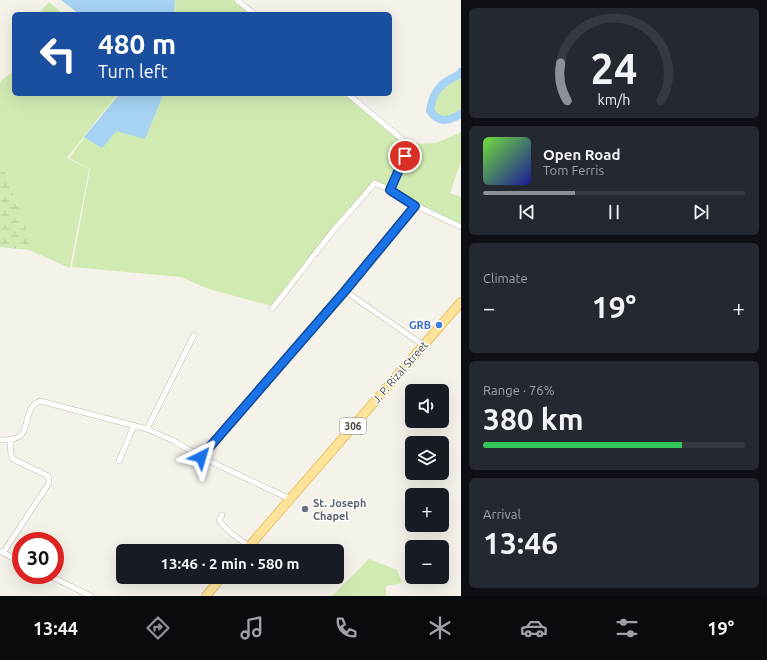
<!DOCTYPE html>
<meta charset="utf-8">
<style>
:root{--surface:#171b24;--page:#242831;--text:#f1f3f6;--muted:#9ea1a6;--line:#363941;--accent:#8c9099}
body{margin:0;font-family:Ubuntu,sans-serif;background:var(--page);color:var(--text);height:100vh;display:flex;flex-direction:column;font-size:15px;white-space:nowrap}
*{box-sizing:border-box;margin:0}
p{font-size:13px;color:var(--muted)}
.icon{flex:none;width:22px;height:22px;fill:none;stroke:currentColor;stroke-width:2;stroke-linecap:round;stroke-linejoin:round}
.map{position:relative;flex:1;overflow:hidden}
.drawer{display:flex;flex-direction:column;gap:8px;padding:8px;background:#0d0f14;width:306px}
.drawer>*{flex:none}
.top-card{position:absolute;left:12px;top:12px;width:380px;height:84px;border-radius:6px;box-shadow:0 4px 16px #0002;background:#1a4fa0;color:#fff;overflow:hidden}
.controls{position:absolute;left:405px;top:384px;display:grid;gap:8px}
.controls a{display:grid;place-items:center;width:44px;height:44px;border-radius:6px;background:var(--surface);box-shadow:0 4px 16px #0002;font-size:20px}
.speed{position:absolute;left:12px;top:532px;display:flex;gap:8px;font-size:20px;font-weight:700;text-align:center}
.speed>*{display:grid;place-content:center;width:52px;height:52px;border-radius:50%;background:var(--surface);box-shadow:0 4px 16px #0002;line-height:1}
.speed .limit{border:6px solid #d22;background:#fff;color:#111}
.pin{position:absolute;display:grid;place-items:center;width:34px;height:34px;color:#fff;margin:-17px;border:2px solid #fff;border-radius:50%;box-shadow:0 1px 4px #0007}
.me{position:absolute;width:44px;margin:-22px;rotate:40deg;stroke-linejoin:round;filter:drop-shadow(0 0 3px #0008)}
.turn{display:flex;align-items:center;gap:14px;height:84px;padding:0 20px;font-size:18px}
.turn .icon{width:52px;height:52px;stroke-width:2.5}
.turn b{display:block;font-size:28px;line-height:34px}
.big{font-size:30px;font-weight:700;line-height:1.1}
.drawer .widget{flex:1;display:flex;flex-direction:column;justify-content:center;gap:6px;min-width:0;padding:0 14px;border-radius:6px;background:var(--page)}
.drawer .dial{align-items:center;gap:0}
.dial svg{height:104px;overflow:visible;fill:none;stroke:var(--line);stroke-width:7;stroke-linecap:round;text-anchor:middle}
.dial text{fill:var(--text);stroke:none}
.song{display:flex;align-items:center;gap:12px}
.cover{width:48px;height:48px;border-radius:6px;background:linear-gradient(135deg,hsl(100 70% 55%),hsl(240 70% 35%))}
.played{height:4px;border-radius:2px;background:linear-gradient(90deg,var(--accent) 35%,var(--line) 35%)}
.keys{display:flex;justify-content:space-around;direction:ltr}
.heat{display:flex;justify-content:space-between;align-items:center;font-size:22px;direction:ltr}
.charge{height:6px;border-radius:3px;background:linear-gradient(90deg,#34c759 76%,var(--line) 0)}
.trip{position:absolute;left:116px;top:544px;width:228px;height:40px;border-radius:6px;background:var(--surface);box-shadow:0 4px 16px #0002;font-weight:700;line-height:40px;text-align:center}
.tab-bar{display:flex;height:64px;justify-content:space-around;align-items:center;background:#090b0e;color:var(--muted)}
.tab-bar .icon{width:28px;height:28px}
.tab-bar .active{color:var(--accent)}
.tab-bar b{font-size:18px;color:var(--text)}
main{display:flex;flex:1;min-height:0}
.map>svg:first-child{display:block}
.green{fill:#d0eab2}
.wetland{fill:url(#wetland-marsh)}
.water{fill:#a6d2f3}
.lines{fill:none;stroke-linecap:round;stroke-linejoin:round}
.river{stroke:#a6d2f3;stroke-width:8}
.minor-casing{stroke:#c1baac;stroke-width:6}
.primary-casing{stroke:#e7c266;stroke-width:10}
.minor{stroke:#fff;stroke-width:5}
.primary{stroke:#ffe399;stroke-width:8}
.route-casing{stroke:#114b97;stroke-width:10}
.route{stroke:#1a73e8;stroke-width:7}
.shop-dot{fill:#3f7fe0;stroke:#fff;stroke-width:1.5}
.worship-dot{fill:#6b7280;stroke:#fff;stroke-width:1.5}
.labels{text-anchor:middle;dominant-baseline:central;stroke-width:3;stroke-linejoin:round;paint-order:stroke}
.shield{fill:#fff;stroke:#807b74;stroke-width:1}
.shield-label{font-size:10px;font-weight:bold;fill:#4a4338}
.shop-label{font-size:11px;font-weight:bold;fill:#366cbe;stroke:#fff;text-anchor:end}
.street-label{font-size:11px;fill:#4a4338;stroke:#fff}
.worship-label{font-size:11px;font-weight:bold;fill:#5b616d;stroke:#fff;text-anchor:start}
</style>
<main>
<div class="map">
<svg width="461" height="596" viewBox="0 0 461 596">
<defs>
<pattern id="wetland-marsh" width="20" height="14" patternUnits="userSpaceOnUse"><rect width="20" height="14" fill="#d0eab2"/><path d="M1 5h8M5 5V1M11 12h8M15 12V8" fill="none" stroke="#b4ca9a"/></pattern>
</defs>
<rect width="100%" height="100%" fill="#f5f2ea"/>
<path class="green" d="M175,0H235L251,14H174Z
M49,2L63,14H38Z
M14,71V94H117L67,158L89,169L70,268L29,250L31,241L5,172L0,153V83L2,80Z
M460,74H461V114C448,121 440,124 430,111C431,103 434,93 440,87C445,81 453,78 460,74Z
M118,94H346L400,140L403,147V155L388,190L372,182L272,306L216,291L201,286L181,277L72,267L90,169L69,158Z
M461,131V161L450,193L461,197V227L390,190L406,148L414,144L436,143L460,133Z
M369,559L397,570L402,583L386,586V596H326H332Z"/>
<path class="wetland" d="M0,153L5,172L31,241L29,250L0,247Z"/>
<path class="water" d="M61,0H175L174,14H79Z
M120,94H160L163,95L145,139L116,131L102,148L84,137Z"/>
<g class="lines">
<path class="river" d="M461,72L460,74C453,78 445,81 440,87C434,93 431,103 430,111C440,124 448,121 461,114"/>
<g class="minor-casing">
<path id="minor" d="M237,0L254,14
M348,94L403,140L406,148L405,156L390,190
M345,291L423,345
M272,309L333,231L375,183L390,190L415,205L461,227
M147,429L194,335
M0,440C5,440 11,440 16,438C30,433 24,412 35,404C35,403 40,402 40,401L147,429L172,440L201,457
M119,461L134,425
M290,499L201,457L345,291L415,205
M222,515L219,520C226,531 239,539 249,546
M0,551L21,562
M3,553L49,483V480L48,476L13,459L11,455L10,440
M48,575L91,596"/>
</g>
<g class="primary-casing">
<path id="primary" d="M245,551L461,302
M206,596L222,577"/>
</g>
<use href="#minor" class="minor"/>
<use href="#primary" class="primary"/>
</g>
<g class="lines">
<g class="route-casing">
<path id="route" d="M201,457L345,291L415,206L390,190L405,156"/>
</g>
<use href="#route" class="route"/>
</g>
<circle class="shop-dot" cx="439" cy="325" r="4"/>
<circle class="worship-dot" cx="305" cy="509" r="4"/>
<g class="labels">
<rect class="shield" x="340" y="418" width="26" height="16" rx="3"/>
<g class="shield-label">
<text x="353" y="426">306</text>
</g>
<g class="shop-label">
<text x="431" y="325">GRB</text>
</g>
<g class="street-label">
<text transform="translate(400 372) rotate(-49)">J. P. Rizal Street</text>
</g>
<g class="worship-label">
<text x="313" y="503">St. Joseph<tspan x="313" dy="13">Chapel</tspan></text>
</g>
</g>
</svg>
<div class="controls">
<a><svg class="icon" aria-label="sound" viewBox="0 0 24 24"><path d="M4 9h4l5-4v14l-5-4H4zM17 9q2 3 0 6"/></svg></a>
<a><svg class="icon" aria-label="layers" viewBox="0 0 24 24"><path d="M12 4l9 5-9 5-9-5zM3 14l9 5 9-5"/></svg></a>
<a>+</a>
<a>−</a>
</div>
<div class="speed"><div class="limit">30</div></div>
<div class="pin" style="left:405px;top:156px;background:#d93025"><svg class="icon" aria-label="arrive" viewBox="0 0 24 24"><path d="M6 21V4h12l-3 4 3 4H6"/></svg></div>
<svg class="me" style="left:201px;top:457px" viewBox="-20 -20 40 40"><path d="M0-17L14 15 0 8-14 15z" fill="#1a73e8" stroke="#fff" stroke-width="4"/></svg>
<div class="trip">13:46 · 2 min · 580 m</div>
<div class="top-card">
<div class="turn"><svg class="icon" aria-label="left" viewBox="0 0 24 24"><path d="M17 20v-9H6M10 6l-5 5 5 5"/></svg><div><b>480 m</b>Turn left</div></div>
</div>
</div>
<section class="drawer">
<div class="widget dial"><svg viewBox="0 0 100 80">
<path d="M14 69A42 42 0 1 1 86 69"/>
<path d="M14 69A42 42 0 0 1 9 40" stroke="#8c9099"/>
<text x="50" y="56" font-size="32" font-weight="700">24</text>
<text x="50" y="72" font-size="11">km/h</text>
</svg></div>
<div class="widget">
<div class="song"><i class="cover"></i><div><b>Open Road</b><p>Tom Ferris</p></div></div>
<div class="played"></div>
<div class="keys"><svg class="icon" aria-label="previous" viewBox="0 0 24 24"><path d="M18 5L8 12l10 7zM5 5v14"/></svg><svg class="icon" aria-label="pause" viewBox="0 0 24 24"><path d="M8 5v14M16 5v14"/></svg><svg class="icon" aria-label="next" viewBox="0 0 24 24"><path d="M6 5l10 7-10 7zM19 5v14"/></svg></div>
</div>
<div class="widget"><p>Climate</p>
<div class="heat"><a>−</a><b class="big">19°</b><a>+</a></div>
</div>
<div class="widget"><p>Range · 76%</p><b class="big">380 km</b><div class="charge"></div></div>
<div class="widget"><p>Arrival</p><b class="big">13:46</b></div>
</section>
</main>
<nav class="tab-bar">
<b>13:44</b>
<svg class="icon active" aria-label="directions" viewBox="0 0 24 24"><path d="M12 3l9 9-9 9-9-9zM9 14v-3h6M13 9l2 2-2 2"/></svg>
<svg class="icon" aria-label="music" viewBox="0 0 24 24"><path d="M9 18V5l10-2v13"/><circle cx="6" cy="18" r="3"/><circle cx="16" cy="16" r="3"/></svg>
<svg class="icon" aria-label="phone" viewBox="0 0 24 24"><path d="M5 4h4l2 5-3 2q2 4 5 5l2-3 5 2v4C11 20 4 13 5 4z"/></svg>
<svg class="icon" aria-label="climate" viewBox="0 0 24 24"><path d="M12 3v18M4 7l16 10M4 17L20 7"/></svg>
<svg class="icon" aria-label="car" viewBox="0 0 24 24"><path d="M5 17H2v-5l4-1 3-4h7l3 4 3 1v5h-3M9 17h6M6 11h13"/><circle cx="7" cy="17" r="2"/><circle cx="17" cy="17" r="2"/></svg>
<svg class="icon" aria-label="filters" viewBox="0 0 24 24"><path d="M4 7h16M4 17h16"/><circle cx="9" cy="7" r="2"/><circle cx="15" cy="17" r="2"/></svg>
<b>19°</b>
</nav>
